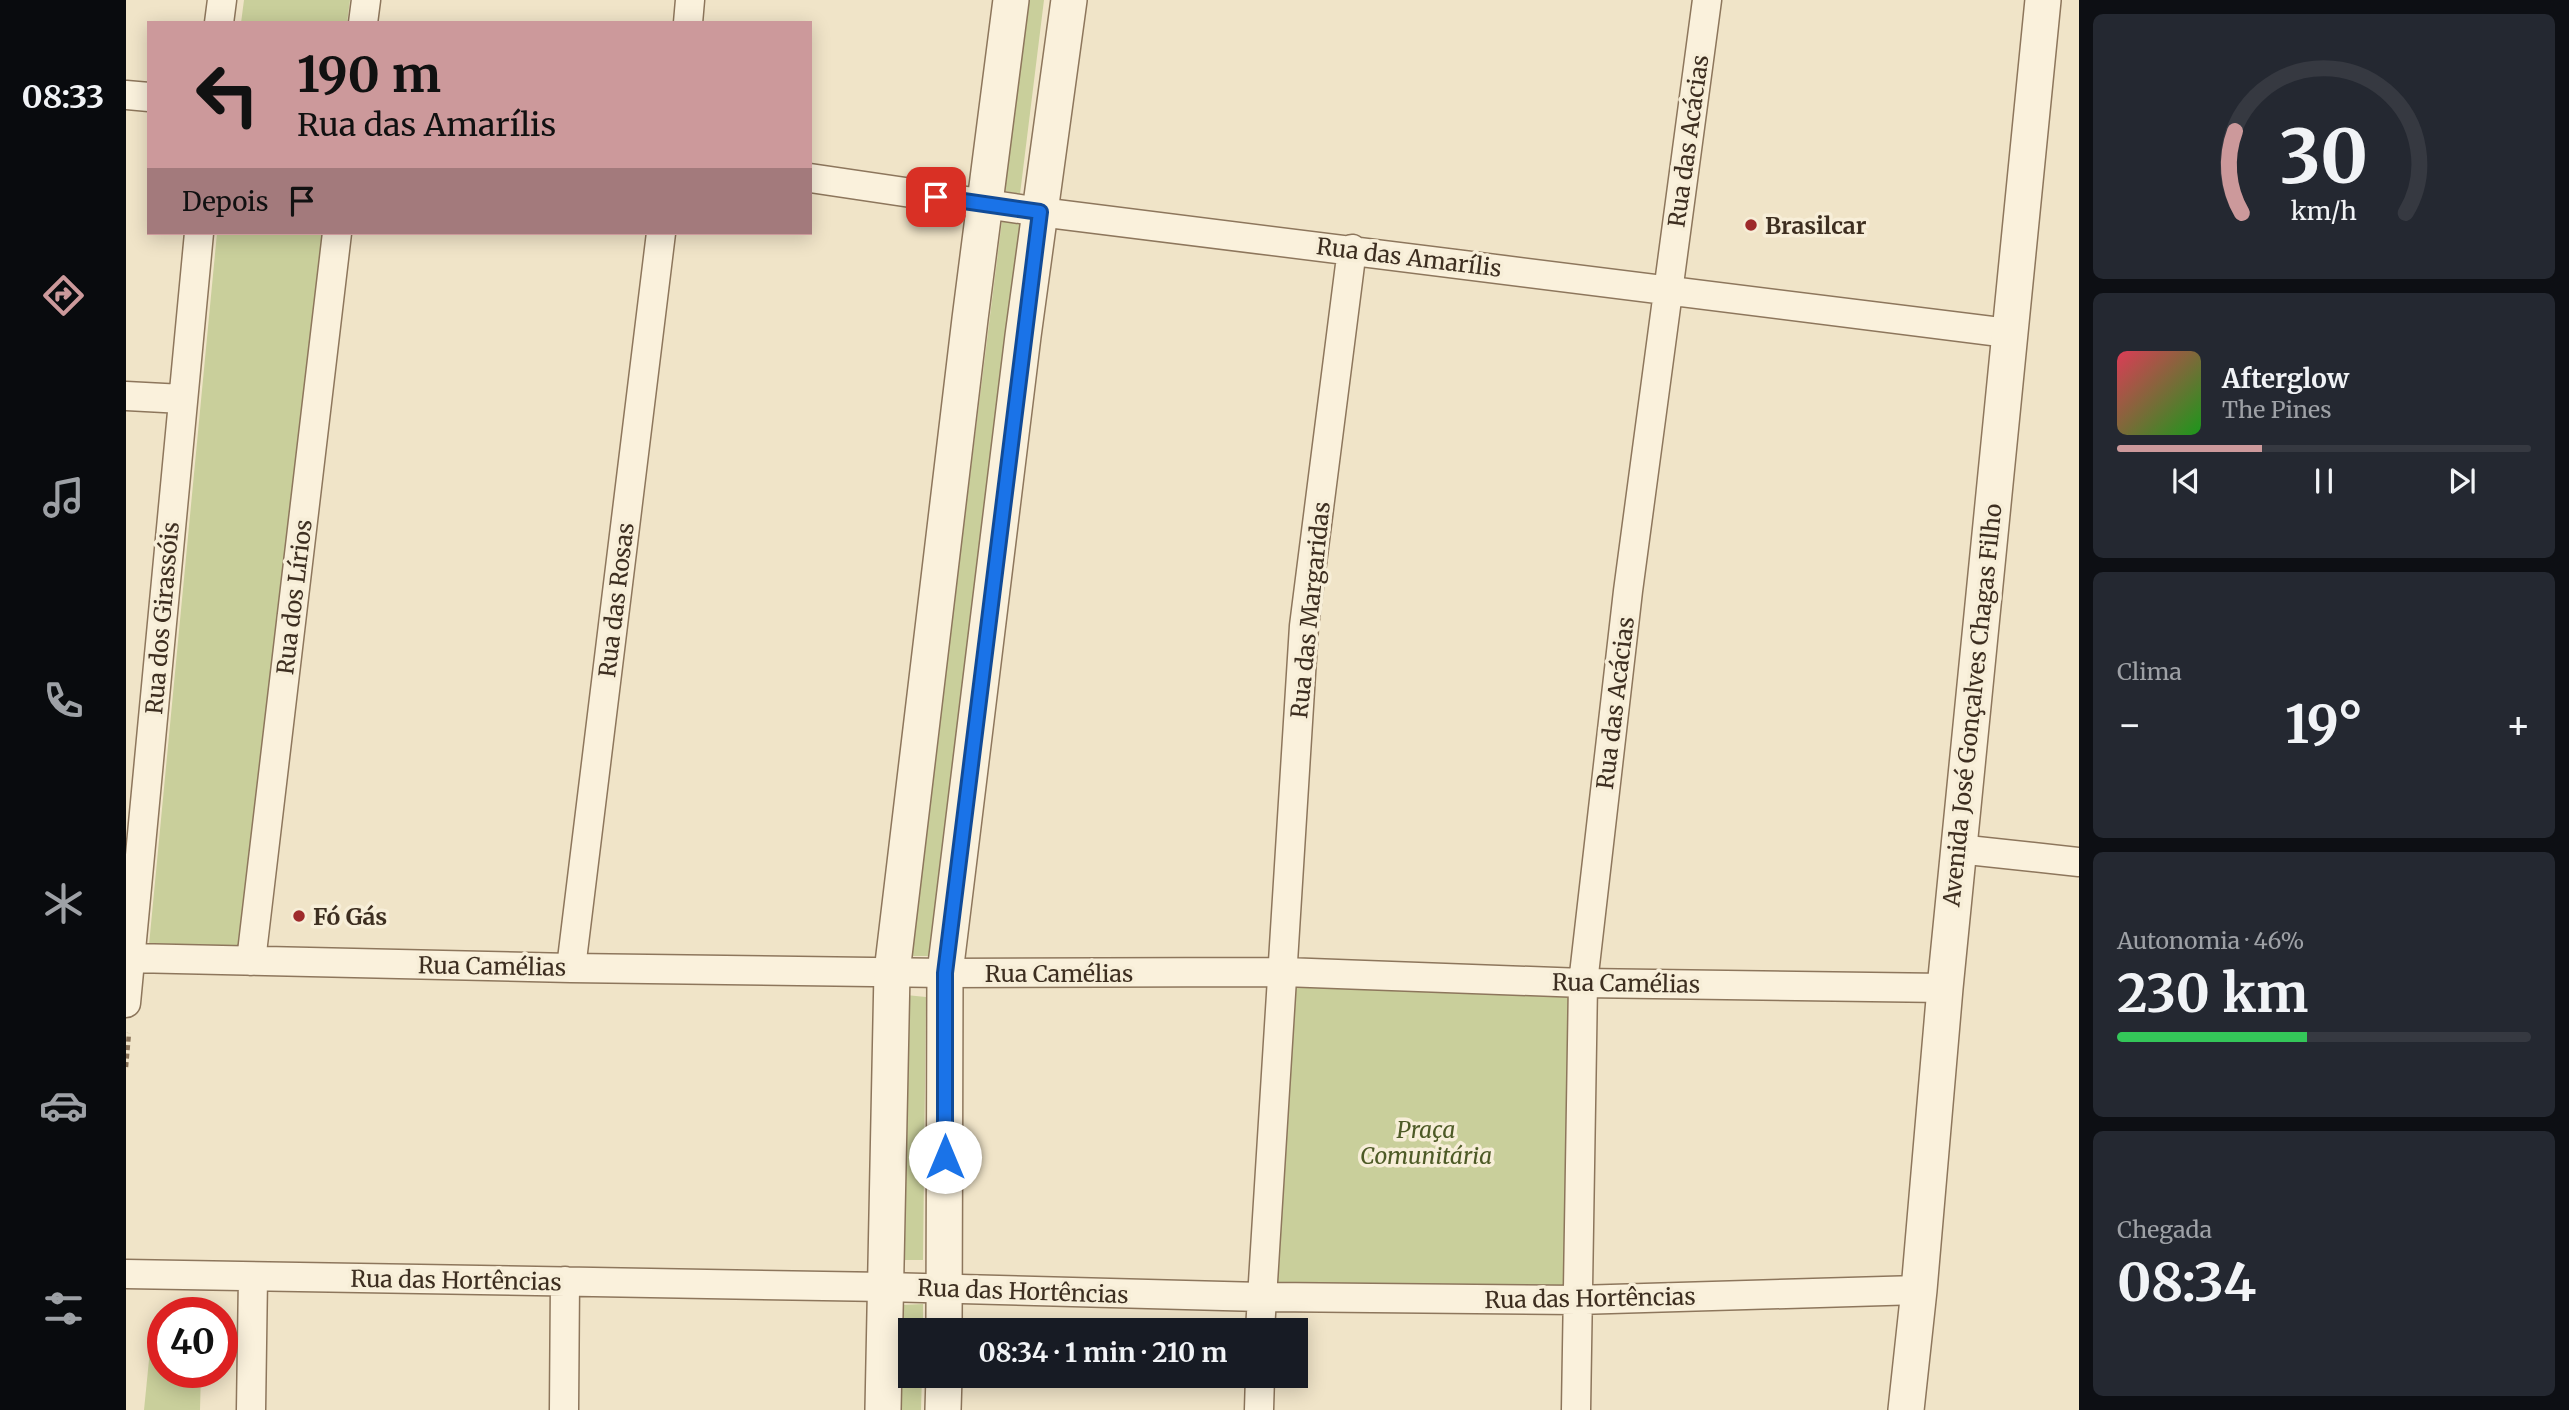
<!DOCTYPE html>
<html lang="pt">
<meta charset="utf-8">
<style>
:root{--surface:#171b24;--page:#242831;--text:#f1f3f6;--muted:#9ea1a6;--line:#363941;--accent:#cc999b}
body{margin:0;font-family:Merriweather,serif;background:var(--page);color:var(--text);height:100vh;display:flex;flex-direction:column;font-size:26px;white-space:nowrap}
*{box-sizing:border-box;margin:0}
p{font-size:23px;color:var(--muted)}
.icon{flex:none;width:38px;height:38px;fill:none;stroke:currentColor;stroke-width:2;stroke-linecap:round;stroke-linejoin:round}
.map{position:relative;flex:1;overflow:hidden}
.sheet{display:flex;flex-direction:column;gap:14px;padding:14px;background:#0d0f14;width:490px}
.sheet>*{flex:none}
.top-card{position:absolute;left:21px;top:21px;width:665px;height:214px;border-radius:0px;box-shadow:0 4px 18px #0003;background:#cc999b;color:#111;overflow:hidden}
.speed{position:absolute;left:21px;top:1297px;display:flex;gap:14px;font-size:35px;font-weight:700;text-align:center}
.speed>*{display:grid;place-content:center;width:91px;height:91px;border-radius:50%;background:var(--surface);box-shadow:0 4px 18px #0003;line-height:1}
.speed .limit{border:10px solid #d22;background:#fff;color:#111}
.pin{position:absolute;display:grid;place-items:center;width:60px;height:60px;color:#fff;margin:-30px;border-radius:14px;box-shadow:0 4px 10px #0006}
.me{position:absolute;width:77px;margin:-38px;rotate:0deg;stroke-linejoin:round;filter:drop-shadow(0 0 5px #0008)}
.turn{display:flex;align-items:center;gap:24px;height:147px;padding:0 35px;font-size:32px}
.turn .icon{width:91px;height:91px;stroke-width:2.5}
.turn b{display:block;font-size:49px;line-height:60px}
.then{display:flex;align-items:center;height:66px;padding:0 35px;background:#0003;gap:14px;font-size:26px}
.big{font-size:52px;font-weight:700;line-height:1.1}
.sheet .tile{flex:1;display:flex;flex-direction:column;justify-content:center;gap:10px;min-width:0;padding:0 24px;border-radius:10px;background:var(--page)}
.sheet .dial{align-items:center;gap:0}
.dial svg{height:182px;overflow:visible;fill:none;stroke:var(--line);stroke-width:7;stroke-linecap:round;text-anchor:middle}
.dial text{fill:var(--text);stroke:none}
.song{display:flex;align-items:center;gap:21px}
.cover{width:84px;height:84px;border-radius:10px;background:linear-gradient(135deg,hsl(350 70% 55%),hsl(120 70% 35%))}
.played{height:7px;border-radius:4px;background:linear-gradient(90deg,var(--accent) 35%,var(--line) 35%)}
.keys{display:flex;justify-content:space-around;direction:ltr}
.heat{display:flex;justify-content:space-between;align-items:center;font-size:38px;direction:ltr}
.charge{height:10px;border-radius:5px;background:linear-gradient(90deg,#34c759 46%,var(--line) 0)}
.trip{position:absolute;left:772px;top:1318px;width:410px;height:70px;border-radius:0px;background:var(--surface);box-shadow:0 4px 18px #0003;font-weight:700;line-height:70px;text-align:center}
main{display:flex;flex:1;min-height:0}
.tab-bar{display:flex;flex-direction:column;width:126px;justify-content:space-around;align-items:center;background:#090b0e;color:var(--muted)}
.tab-bar .icon{width:49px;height:49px}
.tab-bar .active{color:var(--accent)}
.tab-bar b{font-size:32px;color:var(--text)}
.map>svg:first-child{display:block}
.green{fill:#c9cf9b}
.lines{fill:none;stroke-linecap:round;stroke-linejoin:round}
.minor-casing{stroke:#8d765c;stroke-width:31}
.tertiary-casing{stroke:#8d765c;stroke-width:38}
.path{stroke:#8d765c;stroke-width:4.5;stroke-dasharray:5 3.5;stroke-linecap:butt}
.minor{stroke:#faf1dc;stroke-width:28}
.tertiary{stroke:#faf1dc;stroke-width:35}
.route-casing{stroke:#114b97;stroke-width:18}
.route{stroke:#1a73e8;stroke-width:12}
.poi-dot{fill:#9e2a2b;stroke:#f7eed8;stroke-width:2.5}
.labels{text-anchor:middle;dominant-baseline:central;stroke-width:7;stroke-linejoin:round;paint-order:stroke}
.street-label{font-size:23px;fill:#3d2e20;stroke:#f7eed8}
.poi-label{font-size:23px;font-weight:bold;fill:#3d2e20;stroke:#f7eed8;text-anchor:start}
.park-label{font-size:23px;font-style:italic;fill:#4d5a26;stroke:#f7eed8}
</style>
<main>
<nav class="tab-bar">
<b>08:33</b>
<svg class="icon active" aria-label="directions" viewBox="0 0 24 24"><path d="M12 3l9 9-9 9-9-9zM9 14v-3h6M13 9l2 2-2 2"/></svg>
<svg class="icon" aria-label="music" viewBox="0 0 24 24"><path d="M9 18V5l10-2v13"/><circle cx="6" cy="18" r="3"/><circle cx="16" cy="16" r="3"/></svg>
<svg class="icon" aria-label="phone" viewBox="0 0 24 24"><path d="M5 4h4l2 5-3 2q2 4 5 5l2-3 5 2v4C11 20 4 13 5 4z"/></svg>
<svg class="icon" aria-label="climate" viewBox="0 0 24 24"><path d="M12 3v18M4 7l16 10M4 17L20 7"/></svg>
<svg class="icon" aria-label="car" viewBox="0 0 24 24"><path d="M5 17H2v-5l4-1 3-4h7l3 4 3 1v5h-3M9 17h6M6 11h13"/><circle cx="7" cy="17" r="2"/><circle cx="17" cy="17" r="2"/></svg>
<svg class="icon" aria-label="filters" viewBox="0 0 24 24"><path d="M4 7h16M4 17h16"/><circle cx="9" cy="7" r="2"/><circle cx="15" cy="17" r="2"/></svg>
</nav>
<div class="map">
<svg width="1953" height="1410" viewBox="0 0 1953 1410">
<rect width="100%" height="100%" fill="#f0e4c8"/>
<path class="green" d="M118,0H224L221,23H115Z
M902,0H918L894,194L879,191Z
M876,220L895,224L804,956H784Z
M91,233H199L115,949L23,945Z
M1169,986L1445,992L1440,1289L1145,1285Z
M780,995L800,997L797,1260H779Z
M797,1304V1330H784V1376H796L795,1410H775L776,1305Z
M26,1330H37V1372H75L74,1410H18Z"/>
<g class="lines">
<g class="minor-casing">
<path id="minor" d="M93,23L96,0
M237,23L240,0
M562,23L564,0
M0,95L23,97
M684,178L914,212L1882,333
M0,396L57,399
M1832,849L1953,862
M5,958L445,968L819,973L1158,972L1457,983L1819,988
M125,961L211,233
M445,968L535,233
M0,1003L73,233
M0,1274L759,1287L1135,1297L1451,1300L1793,1290
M1134,1330L1178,626L1226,249
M125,1410L127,1277
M438,1410L439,1281
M1133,1410L1134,1376
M1450,1410L1457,983L1502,591L1581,0"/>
</g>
<g class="tertiary-casing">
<path id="tertiary" d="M818,1330L819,973L897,336L943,0
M757,1410L766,972L844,319L885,0
M817,1410L818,1376
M1780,1410L1793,1290L1819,988L1917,0"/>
</g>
<path class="path" d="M0,1067L3,1033"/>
<use href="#minor" class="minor"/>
<use href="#tertiary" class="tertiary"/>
</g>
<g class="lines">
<g class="route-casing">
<path id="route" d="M810,197L914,212L819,973V1157"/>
</g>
<use href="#route" class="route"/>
</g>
<g class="poi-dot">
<circle cx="1625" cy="225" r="7"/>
<circle cx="173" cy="916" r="7"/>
</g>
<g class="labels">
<g class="street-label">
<text transform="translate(1562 141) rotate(-82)">Rua das Acácias</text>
<text transform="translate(1283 257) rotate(7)">Rua das Amarílis</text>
<text transform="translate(168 597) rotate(-83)">Rua dos Lírios</text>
<text transform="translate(490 600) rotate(-83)">Rua das Rosas</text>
<text transform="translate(1184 610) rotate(-84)">Rua das Margaridas</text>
<text transform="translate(36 618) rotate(-85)">Rua dos Girassóis</text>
<text transform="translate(1489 703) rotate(-83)">Rua das Acácias</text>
<text transform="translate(1846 705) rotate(-84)">Avenida José Gonçalves Chagas Filho</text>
<text transform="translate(366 966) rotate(1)">Rua Camélias</text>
<text x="933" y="973">Rua Camélias</text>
<text transform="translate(1500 983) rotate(1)">Rua Camélias</text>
<text transform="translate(330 1280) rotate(1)">Rua das Hortências</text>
<text transform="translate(897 1291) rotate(2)">Rua das Hortências</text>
<text transform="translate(1464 1298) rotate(-1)">Rua das Hortências</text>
</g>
<g class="poi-label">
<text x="1639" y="225">Brasilcar</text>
<text x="187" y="916">Fó Gás</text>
</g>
<g class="park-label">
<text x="1300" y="1129">Praça<tspan x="1300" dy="26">Comunitária</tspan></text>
</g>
</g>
</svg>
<div class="speed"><div class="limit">40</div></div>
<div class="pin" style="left:810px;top:197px;background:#d93025"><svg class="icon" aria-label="arrive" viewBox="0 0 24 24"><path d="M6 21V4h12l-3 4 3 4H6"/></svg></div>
<svg class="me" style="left:819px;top:1157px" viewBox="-20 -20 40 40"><circle r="19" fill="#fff"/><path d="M0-13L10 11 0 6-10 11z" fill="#1a73e8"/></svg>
<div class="trip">08:34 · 1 min · 210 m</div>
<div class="top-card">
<div class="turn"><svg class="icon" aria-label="left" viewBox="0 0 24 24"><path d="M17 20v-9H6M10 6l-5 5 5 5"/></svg><div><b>190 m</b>Rua das Amarílis</div></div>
<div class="then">Depois<svg class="icon" aria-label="arrive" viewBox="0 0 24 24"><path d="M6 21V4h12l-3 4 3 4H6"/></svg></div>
</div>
</div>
<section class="sheet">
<div class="tile dial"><svg viewBox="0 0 100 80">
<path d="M14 69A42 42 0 1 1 86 69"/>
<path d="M14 69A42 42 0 0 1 11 33" stroke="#cc999b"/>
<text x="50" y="56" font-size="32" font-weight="700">30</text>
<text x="50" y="72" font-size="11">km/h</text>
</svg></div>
<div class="tile">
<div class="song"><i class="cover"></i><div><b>Afterglow</b><p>The Pines</p></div></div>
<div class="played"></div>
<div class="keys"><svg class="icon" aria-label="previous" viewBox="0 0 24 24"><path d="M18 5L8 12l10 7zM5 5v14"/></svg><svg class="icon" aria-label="pause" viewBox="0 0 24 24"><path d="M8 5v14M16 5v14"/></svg><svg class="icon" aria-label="next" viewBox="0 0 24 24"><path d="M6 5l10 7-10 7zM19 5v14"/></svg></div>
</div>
<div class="tile"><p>Clima</p>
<div class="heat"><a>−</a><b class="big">19°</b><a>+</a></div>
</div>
<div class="tile"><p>Autonomia · 46%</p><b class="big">230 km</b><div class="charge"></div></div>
<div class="tile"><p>Chegada</p><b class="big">08:34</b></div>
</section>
</main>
